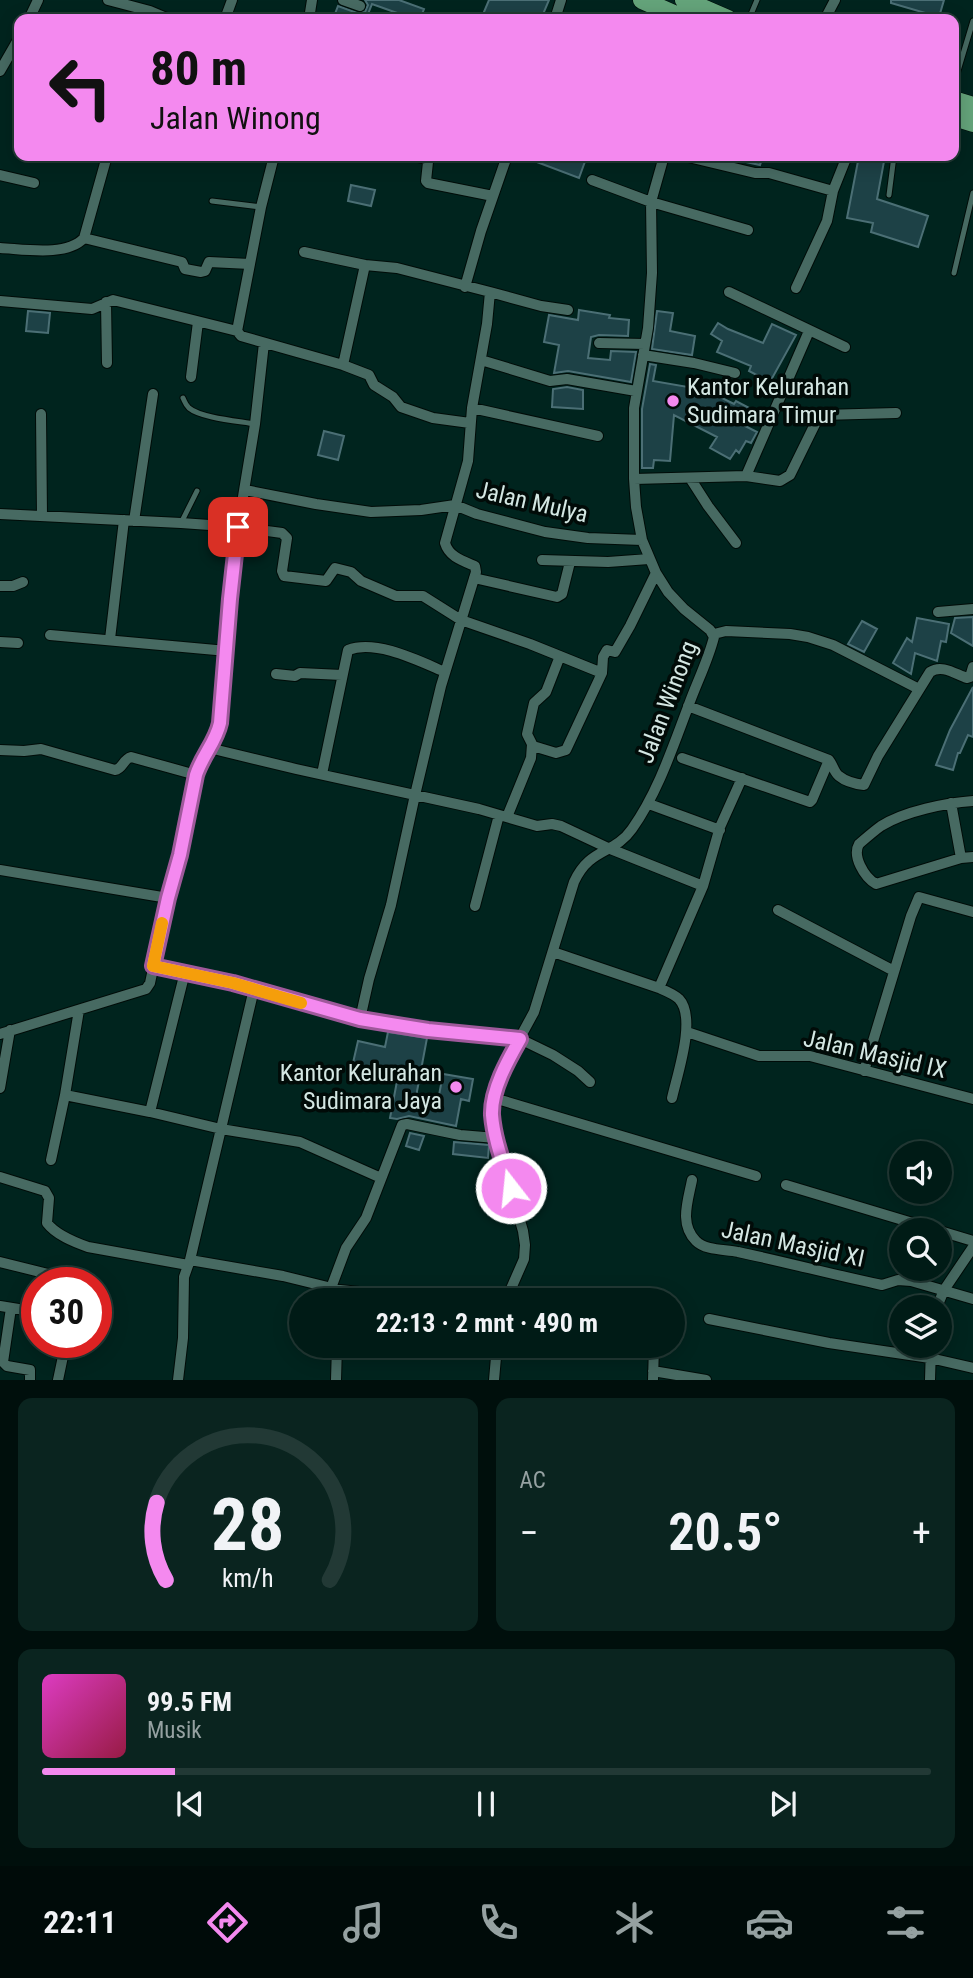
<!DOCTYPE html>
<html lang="id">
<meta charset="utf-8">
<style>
:root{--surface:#001b16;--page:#0a241f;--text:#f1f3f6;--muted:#95a1a1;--line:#223935;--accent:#f489ef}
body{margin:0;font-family:"Roboto Condensed",sans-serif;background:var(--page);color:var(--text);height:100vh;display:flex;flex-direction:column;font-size:26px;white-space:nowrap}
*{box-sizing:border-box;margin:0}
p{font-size:23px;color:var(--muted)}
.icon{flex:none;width:38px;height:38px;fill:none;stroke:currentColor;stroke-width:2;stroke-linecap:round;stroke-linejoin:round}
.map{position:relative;height:1380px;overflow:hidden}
.panel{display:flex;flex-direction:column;gap:18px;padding:18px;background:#000f0c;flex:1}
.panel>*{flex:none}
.hud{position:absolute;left:14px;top:14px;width:945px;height:147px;border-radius:14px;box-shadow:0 4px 18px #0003,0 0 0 2px var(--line);background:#f489ef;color:#111;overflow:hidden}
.fabs{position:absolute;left:889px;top:1141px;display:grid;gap:14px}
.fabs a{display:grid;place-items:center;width:63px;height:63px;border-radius:50%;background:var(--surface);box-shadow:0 4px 18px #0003,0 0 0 2px var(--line);font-size:35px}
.speed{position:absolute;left:21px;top:1267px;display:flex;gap:14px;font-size:35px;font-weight:700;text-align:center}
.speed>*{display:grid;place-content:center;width:91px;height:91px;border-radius:50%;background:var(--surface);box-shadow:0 4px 18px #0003,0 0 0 2px var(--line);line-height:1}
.speed .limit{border:10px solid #d22;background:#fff;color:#111}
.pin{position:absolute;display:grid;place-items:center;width:60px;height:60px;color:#fff;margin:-30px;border-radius:14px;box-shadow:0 4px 10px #0006}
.me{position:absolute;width:77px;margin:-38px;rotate:344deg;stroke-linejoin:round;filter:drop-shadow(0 0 5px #0008)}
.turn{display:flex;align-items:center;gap:24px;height:147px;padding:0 21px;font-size:32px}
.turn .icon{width:91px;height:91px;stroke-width:2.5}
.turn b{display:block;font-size:49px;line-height:60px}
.big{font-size:52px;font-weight:700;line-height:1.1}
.panel .tile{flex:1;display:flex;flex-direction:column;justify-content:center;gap:10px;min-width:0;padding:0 24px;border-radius:14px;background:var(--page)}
.panel .dial{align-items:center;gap:0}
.dial svg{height:182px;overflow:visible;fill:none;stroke:var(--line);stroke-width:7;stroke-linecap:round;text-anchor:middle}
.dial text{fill:var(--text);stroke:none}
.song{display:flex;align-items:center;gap:21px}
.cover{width:84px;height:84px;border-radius:10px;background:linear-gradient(135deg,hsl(310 70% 55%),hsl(340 70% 35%))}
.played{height:7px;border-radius:4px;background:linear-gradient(90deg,var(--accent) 15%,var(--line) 15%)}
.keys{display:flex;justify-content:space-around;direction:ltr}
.heat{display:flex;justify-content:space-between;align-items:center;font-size:38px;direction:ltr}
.panel .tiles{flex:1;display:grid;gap:18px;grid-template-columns:1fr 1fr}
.tile:last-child{grid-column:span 2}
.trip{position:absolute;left:289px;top:1288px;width:396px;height:70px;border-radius:35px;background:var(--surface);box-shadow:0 4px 18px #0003,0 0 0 2px var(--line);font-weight:700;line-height:70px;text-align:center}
.tabs{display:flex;height:112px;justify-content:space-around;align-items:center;background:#000b09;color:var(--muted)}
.tabs .icon{width:49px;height:49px}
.tabs .current{color:var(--accent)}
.tabs b{font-size:32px;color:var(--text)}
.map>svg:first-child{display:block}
.building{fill:#1d4146;stroke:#4b6f75;stroke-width:2}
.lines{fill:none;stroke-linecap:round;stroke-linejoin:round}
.service-casing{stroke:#000c08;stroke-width:7}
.minor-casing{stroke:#000c08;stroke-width:12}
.primary-casing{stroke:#000c08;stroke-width:19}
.service{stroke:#476a62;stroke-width:5}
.minor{stroke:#476a62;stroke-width:10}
.primary{stroke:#64a37a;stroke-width:18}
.route-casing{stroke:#9f599b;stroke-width:18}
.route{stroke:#f489ef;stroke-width:12}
.slow{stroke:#f59e0b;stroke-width:12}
.poi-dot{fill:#f489ef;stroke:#010b08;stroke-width:2.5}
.labels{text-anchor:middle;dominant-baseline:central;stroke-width:7;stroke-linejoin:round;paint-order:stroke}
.poi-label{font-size:24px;fill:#d4e7e3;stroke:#010b08;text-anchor:start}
.street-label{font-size:24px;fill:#d4e7e3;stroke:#010b08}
</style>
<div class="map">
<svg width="973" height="1380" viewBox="0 0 973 1380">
<rect width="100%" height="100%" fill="#00241e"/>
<path class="building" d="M365,0H399L424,9L420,19H399L400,14L372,4L366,19H333L338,6L357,13L365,12L368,5Z
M489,0H549L541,19H510L499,14L498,19H481Z
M891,0H944L939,17L891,3Z
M521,156H587L579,178Z
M718,156H763L760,165Z
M859,156H885L877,199L928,216L918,247L871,232L873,223L847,218Z
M351,185L375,190L371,206L348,201Z
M579,310L610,315L609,318L629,320L628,336L599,335L591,337L588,358L610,360L611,351L636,352L631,382L568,371L554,373L559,345L544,342L549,315L578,320Z
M28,311L50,313L48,333L26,331Z
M657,311L673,313L670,331L695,336L692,355L652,349Z
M718,323L728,329L763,343L772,324L796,335L770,382L749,371L751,366L717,352L722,341L711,334Z
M650,364L656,365L653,381L699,389L700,387L734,404L736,401L753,410L745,426L757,432L751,443L746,441L739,453L736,450L730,459L710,448L717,437L674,415L670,461L654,460L653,468H642V409Z
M567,387L583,390V409L552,407L553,389Z
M324,431L344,436L338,460L318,455Z
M973,617V646L951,633L955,618Z
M917,618L949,624L946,642L941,641L937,661L915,653L911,674L893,663L907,638L912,642Z
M862,621L877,629L864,652L848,644Z
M973,687V737L968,735L960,753H958L953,770L936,765L950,730Z
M388,1032L427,1038L415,1102L437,1106L443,1074L473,1079L469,1101L461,1099L456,1126L409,1116L397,1119L390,1118L398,1076L372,1070L369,1081L350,1076L358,1041L385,1047Z
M410,1133L424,1136L419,1150L406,1146Z
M454,1142L489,1145L488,1158L453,1154Z"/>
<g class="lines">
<g class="service-casing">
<path id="service" d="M749,19L757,0
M954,84L973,21
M889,195L894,156
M212,201L261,207
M954,273L973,193
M183,398C185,402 185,404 189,408C201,418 238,421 255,424
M181,523L197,491"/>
</g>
<g class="minor-casing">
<path id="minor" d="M108,0L150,11L169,19
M343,0L360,6
M29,19L38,0
M225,19L232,0
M309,19L312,0
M555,19L561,0
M825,19L835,0
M0,71L19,38
M274,156L261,207L237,331L241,336L343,365L369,375L374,385L393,397L401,407L433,418L470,423
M414,156L426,159L428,162L426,181L428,183L493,196
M684,156L755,173H769L833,191
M0,175L34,183
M592,180L651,202L748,230
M84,238L182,262L185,269L201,272L205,271L209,262L250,264
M0,248C23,249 67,257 84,238L107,156
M304,252L365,265L397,268L490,292L487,324L472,408L468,461L445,543C449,557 463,561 475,566L476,572L441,686L415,795L391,905L369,979L360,1019
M465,287L481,231L507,156
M796,288L827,221L833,191L847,156
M490,292L541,306L568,310
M729,292L845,347
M0,301L92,309L113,300L237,331
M106,302L107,363
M599,343L645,344
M643,355L694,363L735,373
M481,360L550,381L567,379L636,391
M343,365L365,265
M191,377L198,322
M472,408L598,436
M41,414L42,516
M746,476L809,331
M690,478L708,506L736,543
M634,479L746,476L780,481L790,475L818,418L822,415L896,413
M245,490L316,504L371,512L421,510L455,505L477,514L545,532L588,538L642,540
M0,514L181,523L238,527L282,533L287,538L282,571L284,576L326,581L335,568L351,572L361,581L396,596H423L461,620L530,644L602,673
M134,521L153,394
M542,560L608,562L649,559
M474,578L557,597L562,594L570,562
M0,586H13L23,582
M938,612L973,609
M714,634L726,631L790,634L808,637L833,645L919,689
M50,635L227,651
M110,639L124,520
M0,642L18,643
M276,674L295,676L300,673L342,675
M688,706L829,760C833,765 834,772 839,776C845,781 856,784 864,785L878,756L930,672C942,664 955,674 967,678L970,677L973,667
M533,746L556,753L566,750L602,673L603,657L607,650L615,652L630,626L656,573
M209,748L296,769L479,809L537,826L552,824L561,826L608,848L703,886
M0,750L24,751L41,749L115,770C123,769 123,759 131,757L196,775
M682,758L810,802L812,800L829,760
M322,774L348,650C376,639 419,661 445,672
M973,801C946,803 905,811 881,826C874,831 866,838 859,844C852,856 864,877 876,884L961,858L973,857
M951,803L961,858
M649,804L720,830
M507,817L531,758L532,744L527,734L534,703L546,692L560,656
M0,870L168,898
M475,906L499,815
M778,910L894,971
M553,952L659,988C666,991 674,994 679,999C697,1018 677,1075 672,1098
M153,966L233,983L360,1019L428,1030L520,1039L553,1055L578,1071L590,1082
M659,988L703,886L720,827L742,778
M687,1032L759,1056H810L973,1099
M0,1034L146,989L150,983L168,898L180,855L193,785L199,764L216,738L220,723L230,599L238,527L255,424L264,343
M864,1071L911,916L919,897L973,912
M0,1088L10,1030
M65,1095L150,1112L221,1129L300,1142L381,1178
M494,1098L756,1176
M150,1112L185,972
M51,1160L65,1095L79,1010
M0,1177L45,1191L49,1198L47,1223C56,1235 74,1242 88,1247L188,1265
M692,1180C688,1201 679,1224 696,1241C706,1251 726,1249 738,1252C786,1262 834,1275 882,1285L898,1280L911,1281L973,1299
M786,1185L936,1230
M940,1231L973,1241
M190,1260L283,1276L340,1290L339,1300
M0,1262L80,1282
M331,1288L346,1248L366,1218L402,1125L407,1124L460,1135L496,1138
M340,1290L388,1295L409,1300
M506,1300L524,1259L525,1245L523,1231L496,1138L492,1113L503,1069L534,1012L574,882C590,847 614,855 632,829C658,792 672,749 688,707C696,684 708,661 714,637L710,630L684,609L668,592L656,573L642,540L636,507L634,479V408L648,328L652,273L651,202L664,156
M0,1306L37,1312
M937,1307L944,1290L973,1247
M11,1308L3,1362L7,1366L30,1370V1380
M709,1319L829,1343L930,1358L973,1368
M483,1346H494
M653,1371L706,1380
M58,1380L66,1342
M178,1380L183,1338L184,1277L190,1260L254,989
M336,1380L337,1346
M494,1380L497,1346
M653,1380L654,1346
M930,1380L931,1346"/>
</g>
<g class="primary-casing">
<path id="primary" d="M642,0L685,19
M684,0L728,19
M954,100L973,106
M954,117L973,123"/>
</g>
<use href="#service" class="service"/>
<use href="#minor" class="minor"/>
<use href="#primary" class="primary"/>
</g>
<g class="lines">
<g class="route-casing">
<path id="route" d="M238,527L230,599L220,723C216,742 202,756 196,775L180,855L168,898L153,966L233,983L360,1019L428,1030L520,1039C508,1060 491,1090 492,1115C494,1140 504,1165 511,1188"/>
</g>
<use href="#route" class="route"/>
<path class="slow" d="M162,923L153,966L233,983L301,1003"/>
</g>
<g class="poi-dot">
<circle cx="673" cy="401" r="7"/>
<circle cx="456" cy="1087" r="7"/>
</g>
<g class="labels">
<g class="poi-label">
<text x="687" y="387">Kantor Kelurahan<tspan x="687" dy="28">Sudimara Timur</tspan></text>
<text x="442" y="1073" text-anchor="end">Kantor Kelurahan<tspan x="442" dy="28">Sudimara Jaya</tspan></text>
</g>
<g class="street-label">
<text transform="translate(532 502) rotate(13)">Jalan Mulya</text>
<text transform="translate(667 702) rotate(-69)">Jalan Winong</text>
<text transform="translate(875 1054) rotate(13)">Jalan Masjid IX</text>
<text transform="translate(793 1244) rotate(12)">Jalan Masjid XI</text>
</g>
</g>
</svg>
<div class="fabs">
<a><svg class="icon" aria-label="sound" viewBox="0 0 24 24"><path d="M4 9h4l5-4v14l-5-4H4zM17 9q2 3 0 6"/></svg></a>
<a><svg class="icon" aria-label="search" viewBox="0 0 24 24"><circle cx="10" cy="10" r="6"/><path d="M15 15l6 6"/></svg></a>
<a><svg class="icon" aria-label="layers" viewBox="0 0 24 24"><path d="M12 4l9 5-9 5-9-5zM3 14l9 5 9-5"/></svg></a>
</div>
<div class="speed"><div class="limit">30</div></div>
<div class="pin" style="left:238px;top:527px;background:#d93025"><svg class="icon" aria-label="arrive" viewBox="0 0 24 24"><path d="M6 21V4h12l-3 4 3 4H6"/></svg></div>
<svg class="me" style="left:511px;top:1188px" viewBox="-20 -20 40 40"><circle r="17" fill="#f489ef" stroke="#fff" stroke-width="3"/><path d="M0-11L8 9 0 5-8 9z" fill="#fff"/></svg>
<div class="trip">22:13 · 2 mnt · 490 m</div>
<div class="hud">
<div class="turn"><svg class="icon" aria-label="left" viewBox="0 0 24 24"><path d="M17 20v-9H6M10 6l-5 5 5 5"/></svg><div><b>80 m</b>Jalan Winong</div></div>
</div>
</div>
<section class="panel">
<div class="tiles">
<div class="tile dial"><svg viewBox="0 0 100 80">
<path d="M14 69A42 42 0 1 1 86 69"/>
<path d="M14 69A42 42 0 0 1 10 35" stroke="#f489ef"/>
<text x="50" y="56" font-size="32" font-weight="700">28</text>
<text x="50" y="72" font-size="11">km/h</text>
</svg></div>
<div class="tile"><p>AC</p>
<div class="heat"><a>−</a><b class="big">20.5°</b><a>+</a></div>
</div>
<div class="tile">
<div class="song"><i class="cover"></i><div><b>99.5 FM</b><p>Musik</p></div></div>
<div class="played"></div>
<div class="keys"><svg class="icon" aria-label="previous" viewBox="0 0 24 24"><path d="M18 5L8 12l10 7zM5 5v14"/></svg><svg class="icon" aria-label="pause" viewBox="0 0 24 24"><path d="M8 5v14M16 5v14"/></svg><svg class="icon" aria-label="next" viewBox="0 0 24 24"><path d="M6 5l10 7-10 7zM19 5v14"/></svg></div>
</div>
</div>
</section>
<nav class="tabs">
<b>22:11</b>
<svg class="icon current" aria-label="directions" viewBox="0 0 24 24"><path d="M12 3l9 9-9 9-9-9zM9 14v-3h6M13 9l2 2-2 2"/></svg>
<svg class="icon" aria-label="music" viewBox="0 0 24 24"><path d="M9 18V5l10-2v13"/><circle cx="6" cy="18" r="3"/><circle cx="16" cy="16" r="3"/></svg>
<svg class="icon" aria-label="phone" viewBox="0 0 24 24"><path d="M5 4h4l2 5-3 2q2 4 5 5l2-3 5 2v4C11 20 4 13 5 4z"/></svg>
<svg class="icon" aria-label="climate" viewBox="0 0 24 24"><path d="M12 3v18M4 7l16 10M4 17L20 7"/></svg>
<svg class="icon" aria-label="car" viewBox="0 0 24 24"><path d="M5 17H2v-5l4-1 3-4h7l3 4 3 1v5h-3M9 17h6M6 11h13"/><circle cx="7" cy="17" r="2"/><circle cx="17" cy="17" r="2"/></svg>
<svg class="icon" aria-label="filters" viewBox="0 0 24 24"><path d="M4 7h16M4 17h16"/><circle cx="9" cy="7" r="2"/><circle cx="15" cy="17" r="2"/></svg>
</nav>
